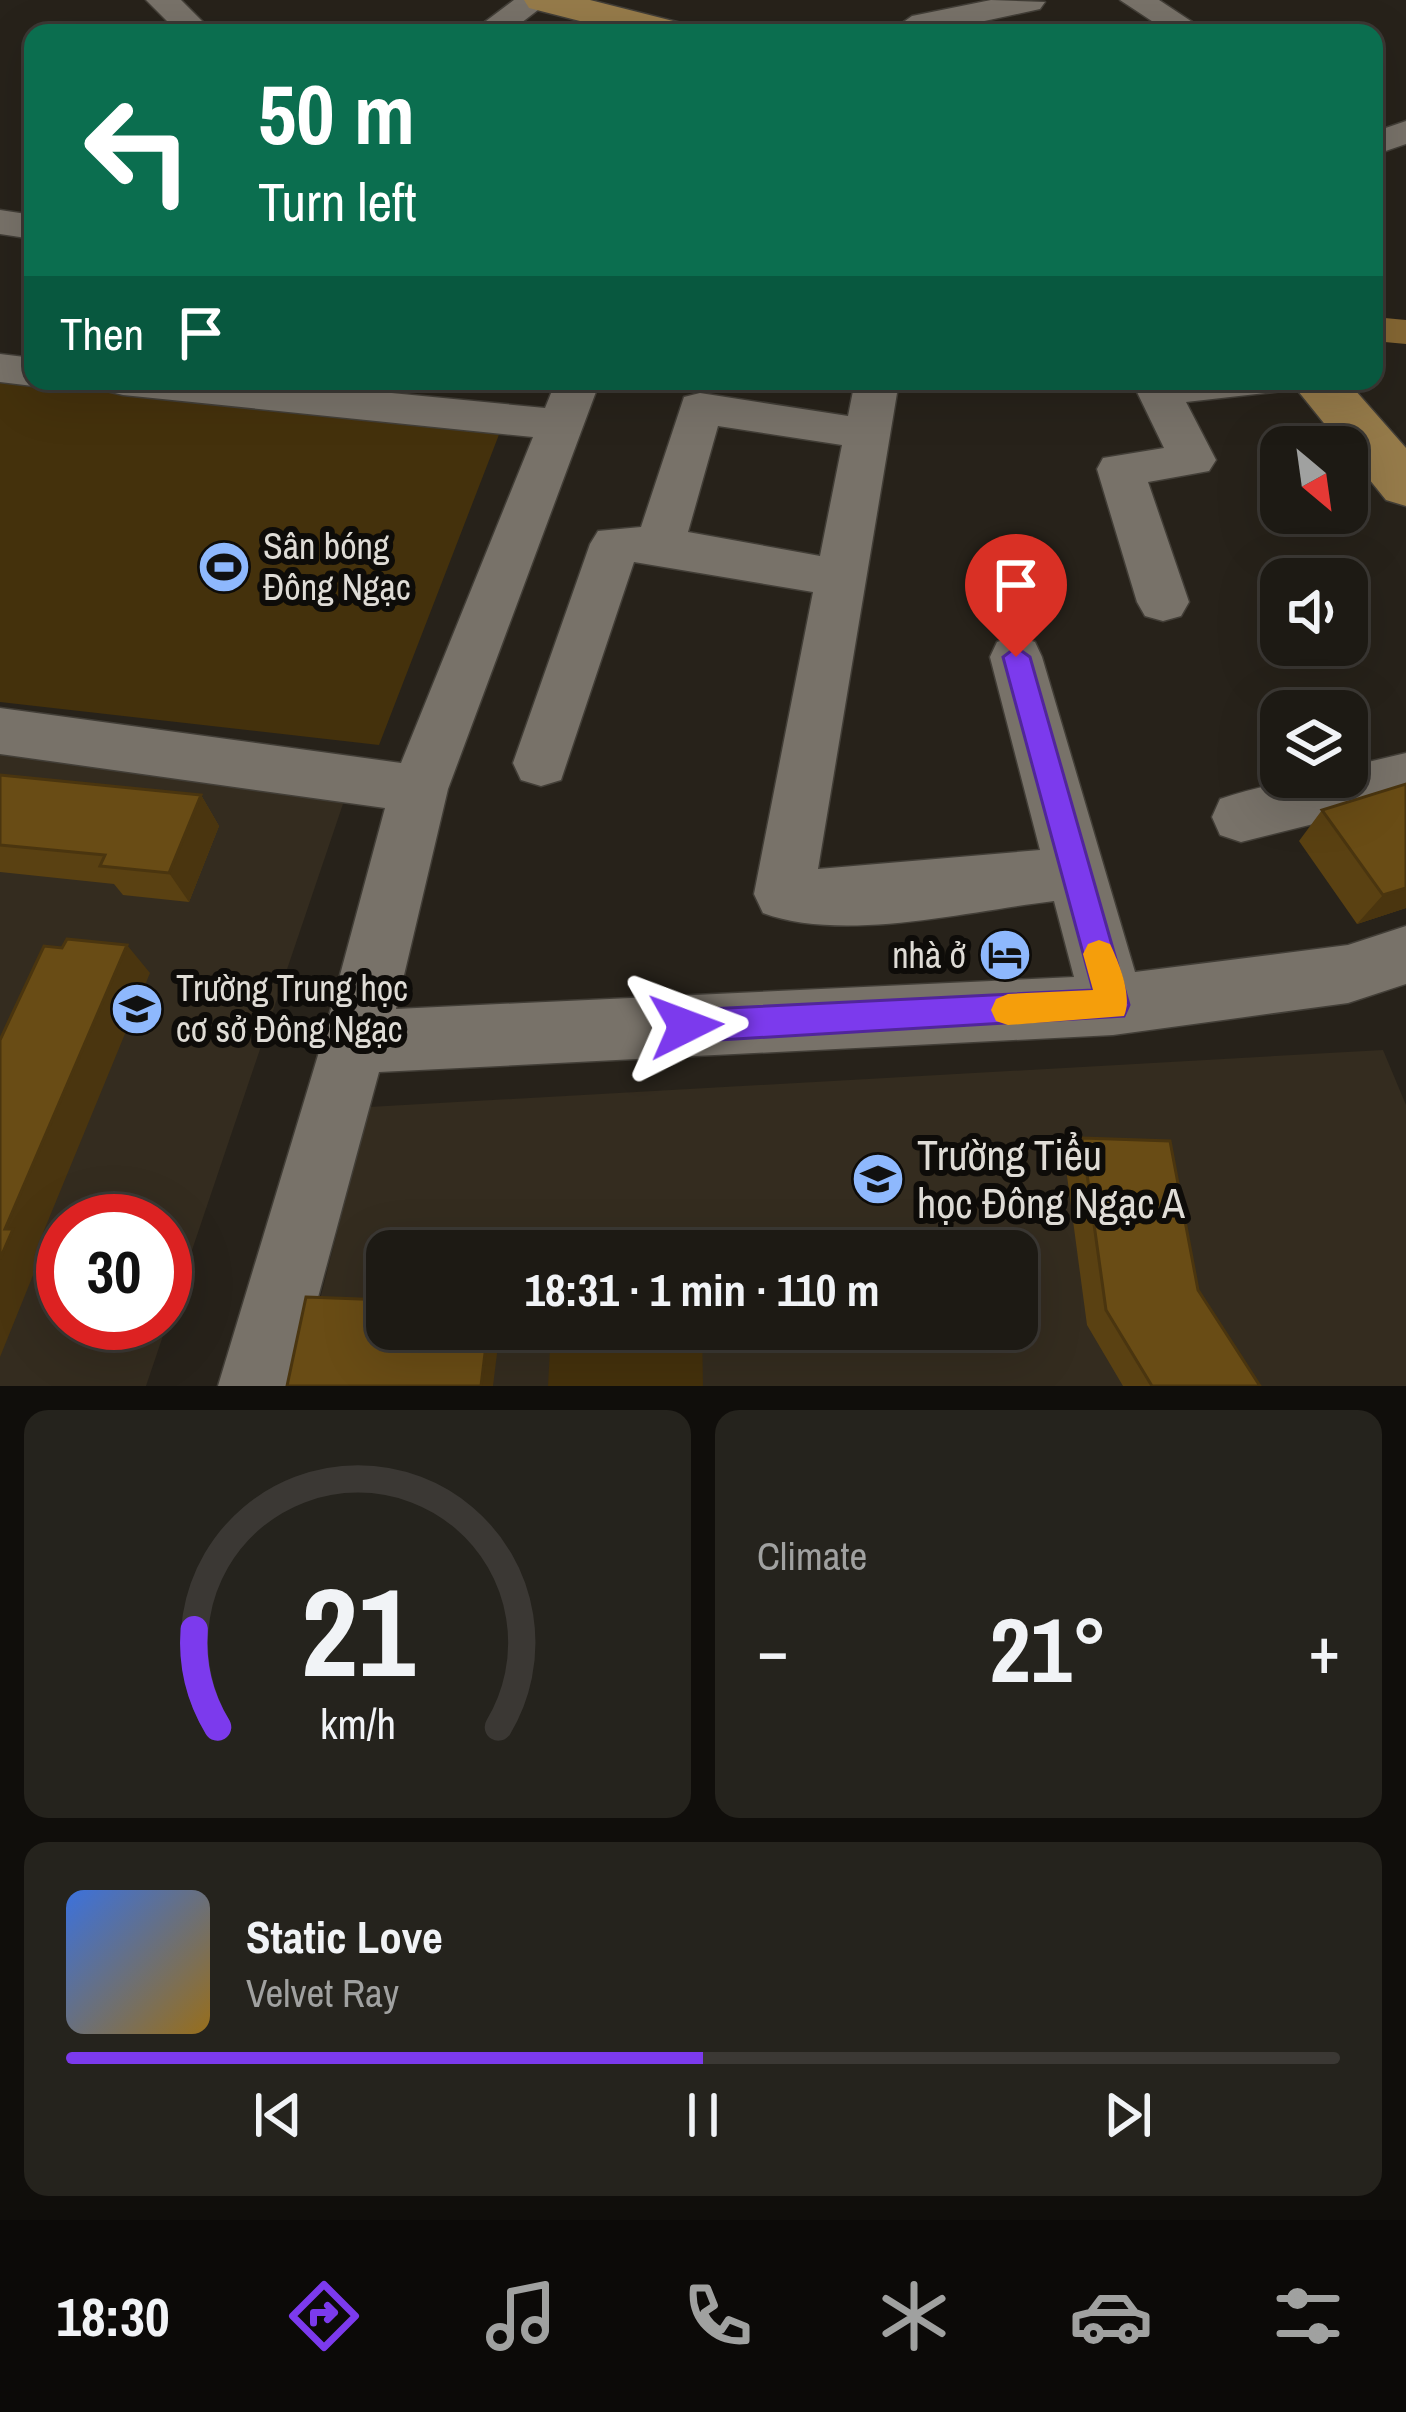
<!DOCTYPE html>
<meta charset="utf-8">
<style>
:root{--surface:#1d1a14;--page:#25231d;--text:#f1f3f6;--muted:#a0a1a0;--line:#3b3834;--accent:#7c3aed}
body{margin:0;font-family:"Archivo Narrow",sans-serif;background:var(--page);color:var(--text);height:100vh;display:flex;flex-direction:column;font-size:45px;white-space:nowrap}
*{box-sizing:border-box;margin:0}
p{font-size:39px;color:var(--muted)}
.icon{flex:none;width:66px;height:66px;fill:none;stroke:currentColor;stroke-width:2;stroke-linecap:round;stroke-linejoin:round}
.map{position:relative;height:1386px;overflow:hidden}
.panel{display:flex;flex-direction:column;gap:24px;padding:24px;background:#100e0b;flex:1}
.panel>*{flex:none}
.top-card{position:absolute;left:24px;top:24px;width:1359px;height:366px;border-radius:24px;box-shadow:0 12px 48px #0002,0 0 0 3px var(--line);background:#0b6e4f;color:#fff;overflow:hidden}
.needle{width:78px;rotate:151deg}
.controls{position:absolute;left:1260px;top:426px;display:grid;gap:24px}
.controls a{display:grid;place-items:center;width:108px;height:108px;border-radius:24px;background:var(--surface);box-shadow:0 12px 48px #0002,0 0 0 3px var(--line);font-size:60px}
.speed{position:absolute;left:36px;top:1194px;display:flex;gap:24px;font-size:60px;font-weight:700;text-align:center}
.speed>*{display:grid;place-content:center;width:156px;height:156px;border-radius:50%;background:var(--surface);box-shadow:0 12px 48px #0002,0 0 0 3px var(--line);line-height:1}
.speed .limit{border:18px solid #d22;background:#fff;color:#111}
.pin{position:absolute;display:grid;place-items:center;width:102px;height:102px;color:#fff;margin:-123px -51px;border-radius:50% 50% 50% 0;rotate:-45deg;box-shadow:0 0 12px #0007}
.pin .icon{rotate:45deg}
.me{position:absolute;width:132px;margin:-66px;rotate:87deg;stroke-linejoin:round;filter:drop-shadow(0 0 9px #0008)}
.turn{display:flex;align-items:center;gap:42px;height:252px;padding:0 36px;font-size:54px}
.turn .icon{width:156px;height:156px;stroke-width:2.5}
.turn b{display:block;font-size:84px;line-height:102px}
.then{display:flex;align-items:center;height:114px;padding:0 36px;background:#0003;gap:24px;font-size:45px}
.big{font-size:90px;font-weight:700;line-height:1.1}
.panel .card{flex:1;display:flex;flex-direction:column;justify-content:center;gap:18px;min-width:0;padding:0 42px;border-radius:24px;background:var(--page)}
.panel .dial{align-items:center;gap:0}
.dial svg{height:312px;overflow:visible;fill:none;stroke:var(--line);stroke-width:7;stroke-linecap:round;text-anchor:middle}
.dial text{fill:var(--text);stroke:none}
.song{display:flex;align-items:center;gap:36px}
.cover{width:144px;height:144px;border-radius:18px;background:linear-gradient(135deg,hsl(220 70% 55%),hsl(40 70% 35%))}
.played{height:12px;border-radius:6px;background:linear-gradient(90deg,var(--accent) 50%,var(--line) 50%)}
.keys{display:flex;justify-content:space-around;direction:ltr}
.heat{display:flex;justify-content:space-between;align-items:center;font-size:66px;direction:ltr}
.panel .tiles{flex:1;display:grid;gap:24px;grid-template-columns:1fr 1fr}
.card:last-child{grid-column:span 2}
.trip{position:absolute;left:366px;top:1230px;width:672px;height:120px;border-radius:24px;background:var(--surface);box-shadow:0 12px 48px #0002,0 0 0 3px var(--line);font-weight:700;line-height:120px;text-align:center}
.tab-bar{display:flex;height:192px;justify-content:space-around;align-items:center;background:#0c0a08;color:var(--muted)}
.tab-bar .icon{width:84px;height:84px}
.tab-bar .on{color:var(--accent)}
.tab-bar b{font-size:54px;color:var(--text)}
.map>svg:first-child{display:block}
.built{fill:#342c1f;fill-rule:evenodd}
.green{fill:#44310c}
.lines{fill:none;stroke-linecap:round;stroke-linejoin:round}
.canal{fill:#856733;fill-rule:evenodd}
.minor-casing{stroke:#423e37;stroke-width:3}
.major-casing{stroke:#423e37;stroke-width:3}
.minor{fill:#787269;fill-rule:evenodd}
.major{fill:#967b4a;fill-rule:evenodd}
.wall{fill:#5a4112}
.shaded-wall{fill:#4a350f}
.building{fill:#694c15;stroke:#4a350f;stroke-width:3}
.route{fill:#7c3aed;stroke:#51269a;stroke-width:3}
.slow{fill:#f59e0b}
.labels{text-anchor:middle;dominant-baseline:central;stroke-width:12;stroke-linejoin:round;paint-order:stroke}
.poi-label{font-size:36px;fill:#dfdcd6;stroke:#0e0c09;text-anchor:start}
.near-poi-label{font-size:42px;fill:#dfdcd6;stroke:#0e0c09;text-anchor:start}
</style>
<div class="map">
<svg width="1406" height="1386" viewBox="0 0 1406 1386">
<rect width="100%" height="100%" fill="#27221a"/>
<path class="built" d="M0,750L345,798L146,1386H0ZM63,1221H165V1323H63Z
M1383,1050L1406,1105V1386H298L369,1107ZM387,1251H1017V1329H387Z"/>
<path class="green" d="M0,381L500,432L379,745L0,702Z
M551,1329H702L703,1386H548Z"/>
<g class="lines">
<path class="canal" d="M1374,317L1406,320V344L1374,341Z"/>
<g class="minor-casing">
<path id="minor" d="M146,0H181L214,33H179Z
M514,0H551L508,33H470Z
M991,0L1045,2L1040,9L929,33H888L912,16Z
M1120,0H1159L1209,33H1170Z
M1406,121V144L1374,155V132Z
M0,210L33,215V239L0,234Z
M0,354L33,358V381H49L33,386L0,382Z
M101,381H268L545,408L556,381H600L448,789L396,1009L1074,977L1054,901C969,911 843,943 763,913L754,894L813,592L634,562L561,780L541,786L521,780L513,763L590,544L598,531L641,527L684,397L700,393L848,416L855,381H899L818,869L1040,850L990,657L997,642L1016,636L1035,642L1042,657L1135,972L1348,945L1406,926V984L1348,1003L1113,1035L379,1072L294,1386H218L322,1042L385,808L0,754V708L401,763L533,437L123,395L107,391ZM718,426L842,445L820,556L688,532Z
M1142,381H1288L1282,391L1186,402L1216,460L1209,471L1148,482L1189,602L1181,616L1163,621L1145,616L1137,602L1097,469L1103,458L1164,448L1136,390Z
M1406,753V801L1241,842L1220,835L1212,817L1220,799C1262,785 1303,777 1347,777V767Z"/>
</g>
<g class="major-casing">
<path id="major" d="M524,0H590L689,25L695,33H627L529,8Z
M1290,381H1347L1406,448V506L1386,500Z"/>
</g>
<use href="#minor" class="minor"/>
<use href="#major" class="major"/>
</g>
<path class="wall" d="M0,775L201,795L219,826L189,902L123,895L114,884L0,872Z
M1406,784V908L1357,924L1299,841L1322,810Z
M1082,1138L1198,1290L1260,1386H1123L1087,1325L1065,1161Z"/>
<path class="shaded-wall" d="M201,795L219,826L189,902L169,873Z
M1406,888V908L1357,924L1383,895Z
M127,945L150,973L38,1245L44,1248L0,1357V1259L5,1229Z
M488,1329H500L493,1386H481Z"/>
<path class="building" d="M0,775L201,795L169,873L100,866L105,855L0,845Z
M1406,784V888L1383,895L1322,810Z
M67,939L127,945L5,1229H13L0,1259V1040L44,946L62,948Z
M1082,1138L1170,1141L1198,1290L1260,1386H1152L1106,1310Z
M306,1297L387,1300V1329H488L481,1386H287Z"/>
<path class="route" d="M1016,647L1030,657L1129,1005L1124,1016L686,1042L675,1037L670,1026L675,1015L686,1010L1093,990L1003,657Z"/>
<path class="slow" d="M1099,940L1110,944C1119,963 1133,996 1124,1016L1008,1025L996,1021L991,1010L996,999L1008,994L1093,990L1083,954L1088,944Z"/>
<defs>
<g id="stadium-disc" transform="scale(2.7)"><circle r="9.5" fill="#8eb8fd" stroke="#0e0c09"/><path d="M0-5a6.5 5 0 1 0 0 10a6.5 5 0 1 0 0-10ZM-3.5-1.8h7v3.6h-7Z" fill="#111"/></g>
<g id="hotel-disc" transform="scale(2.7)"><circle r="9.5" fill="#8eb8fd" stroke="#0e0c09"/><path d="M-6-4.5h1.5V1H6V5H4.5V3h-9V5H-6ZM-4 0a1.8 1.8 0 1 1 3.6 0ZM.5 0V-2.5h3Q6-2.5 6 0Z" fill="#111"/></g>
<g id="school-disc" transform="scale(2.7)"><circle r="9.5" fill="#8eb8fd" stroke="#0e0c09"/><path d="M0-5L7-2L0 1L-7-2ZM-4 1L0 2.5L4 1V4Q0 6-4 4Z" fill="#111"/></g>
</defs>
<g fill-rule="evenodd">
<use href="#stadium-disc" x="224" y="567"/>
<use href="#hotel-disc" x="1005" y="955"/>
<use href="#school-disc" x="137" y="1009"/>
<use href="#school-disc" x="878" y="1179"/>
</g>
<g class="labels">
<g class="poi-label">
<text x="263" y="546">Sân bóng<tspan x="263" dy="41">Đông Ngạc</tspan></text>
<text x="966" y="955" text-anchor="end">nhà ở</text>
<text x="176" y="988">Trường Trung học<tspan x="176" dy="41">cơ sở Đông Ngạc</tspan></text>
</g>
<g class="near-poi-label">
<text x="917" y="1155">Trường Tiểu<tspan x="917" dy="48">học Đông Ngạc A</tspan></text>
</g>
</g>
</svg>
<div class="controls">
<a><svg class="needle" viewBox="-14 -14 28 28"><path d="M0-13l5 13h-10z" fill="#e53935"/><path d="M0 13l5-13h-10z" fill="#a0a1a0"/></svg></a>
<a><svg class="icon" aria-label="sound" viewBox="0 0 24 24"><path d="M4 9h4l5-4v14l-5-4H4zM17 9q2 3 0 6"/></svg></a>
<a><svg class="icon" aria-label="layers" viewBox="0 0 24 24"><path d="M12 4l9 5-9 5-9-5zM3 14l9 5 9-5"/></svg></a>
</div>
<div class="speed"><div class="limit">30</div></div>
<div class="pin" style="left:1016px;top:657px;background:#d93025"><svg class="icon" aria-label="arrive" viewBox="0 0 24 24"><path d="M6 21V4h12l-3 4 3 4H6"/></svg></div>
<svg class="me" style="left:686px;top:1026px" viewBox="-20 -20 40 40"><path d="M0-17L14 15 0 8-14 15z" fill="#7c3aed" stroke="#fff" stroke-width="4"/></svg>
<div class="trip">18:31 · 1 min · 110 m</div>
<div class="top-card">
<div class="turn"><svg class="icon" aria-label="left" viewBox="0 0 24 24"><path d="M17 20v-9H6M10 6l-5 5 5 5"/></svg><div><b>50 m</b>Turn left</div></div>
<div class="then">Then<svg class="icon" aria-label="arrive" viewBox="0 0 24 24"><path d="M6 21V4h12l-3 4 3 4H6"/></svg></div>
</div>
</div>
<section class="panel">
<div class="tiles">
<div class="card dial"><svg viewBox="0 0 100 80">
<path d="M14 69A42 42 0 1 1 86 69"/>
<path d="M14 69A42 42 0 0 1 8 44" stroke="#7c3aed"/>
<text x="50" y="56" font-size="32" font-weight="700">21</text>
<text x="50" y="72" font-size="11">km/h</text>
</svg></div>
<div class="card"><p>Climate</p>
<div class="heat"><a>−</a><b class="big">21°</b><a>+</a></div>
</div>
<div class="card">
<div class="song"><i class="cover"></i><div><b>Static Love</b><p>Velvet Ray</p></div></div>
<div class="played"></div>
<div class="keys"><svg class="icon" aria-label="previous" viewBox="0 0 24 24"><path d="M18 5L8 12l10 7zM5 5v14"/></svg><svg class="icon" aria-label="pause" viewBox="0 0 24 24"><path d="M8 5v14M16 5v14"/></svg><svg class="icon" aria-label="next" viewBox="0 0 24 24"><path d="M6 5l10 7-10 7zM19 5v14"/></svg></div>
</div>
</div>
</section>
<nav class="tab-bar">
<b>18:30</b>
<svg class="icon on" aria-label="directions" viewBox="0 0 24 24"><path d="M12 3l9 9-9 9-9-9zM9 14v-3h6M13 9l2 2-2 2"/></svg>
<svg class="icon" aria-label="music" viewBox="0 0 24 24"><path d="M9 18V5l10-2v13"/><circle cx="6" cy="18" r="3"/><circle cx="16" cy="16" r="3"/></svg>
<svg class="icon" aria-label="phone" viewBox="0 0 24 24"><path d="M5 4h4l2 5-3 2q2 4 5 5l2-3 5 2v4C11 20 4 13 5 4z"/></svg>
<svg class="icon" aria-label="climate" viewBox="0 0 24 24"><path d="M12 3v18M4 7l16 10M4 17L20 7"/></svg>
<svg class="icon" aria-label="car" viewBox="0 0 24 24"><path d="M5 17H2v-5l4-1 3-4h7l3 4 3 1v5h-3M9 17h6M6 11h13"/><circle cx="7" cy="17" r="2"/><circle cx="17" cy="17" r="2"/></svg>
<svg class="icon" aria-label="filters" viewBox="0 0 24 24"><path d="M4 7h16M4 17h16"/><circle cx="9" cy="7" r="2"/><circle cx="15" cy="17" r="2"/></svg>
</nav>
